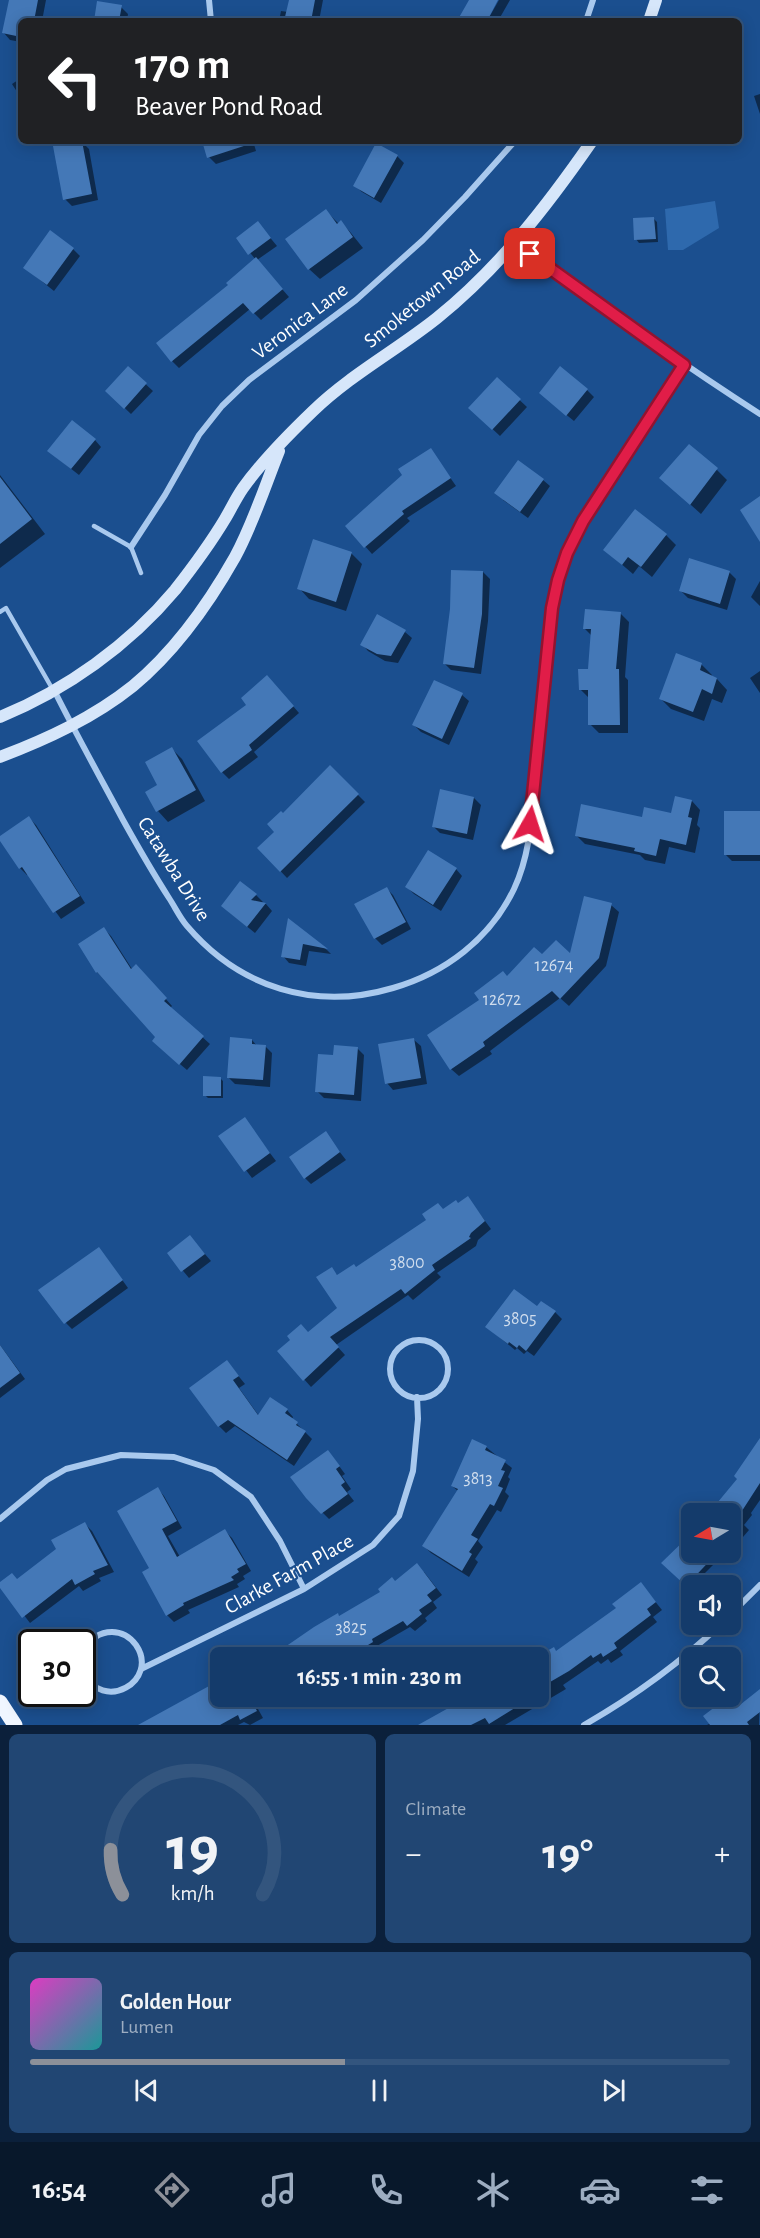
<!DOCTYPE html>
<meta charset="utf-8">
<style>
:root{--surface:#143b6b;--page:#214673;--text:#f1f3f6;--muted:#9dadc1;--line:#33557e;--accent:#8c9099}
body{margin:0;font-family:"Alegreya Sans",sans-serif;background:var(--page);color:var(--text);height:100vh;display:flex;flex-direction:column;font-size:22px;white-space:nowrap}
*{box-sizing:border-box;margin:0}
p{font-size:20px;color:var(--muted)}
.icon{flex:none;width:33px;height:33px;fill:none;stroke:currentColor;stroke-width:2;stroke-linecap:round;stroke-linejoin:round}
.map{position:relative;height:1725px;overflow:hidden}
.sheet{display:flex;flex-direction:column;gap:9px;padding:9px;background:#0b203b;flex:1}
.sheet>*{flex:none}
.hud{position:absolute;left:18px;top:18px;width:724px;height:126px;border-radius:9px;box-shadow:0 3px 15px #0003,0 0 0 2px var(--line);background:#202124;color:#fff;overflow:hidden}
.needle{width:39px;rotate:260deg}
.controls{position:absolute;left:681px;top:1503px;display:grid;gap:12px}
.controls a{display:grid;place-items:center;width:60px;height:60px;border-radius:9px;background:var(--surface);box-shadow:0 3px 15px #0003,0 0 0 2px var(--line);font-size:30px}
.speed{position:absolute;left:18px;top:1629px;display:flex;gap:12px;font-size:30px;font-weight:700;text-align:center}
.speed>*{display:grid;place-content:center;width:78px;height:78px;border-radius:50%;background:var(--surface);box-shadow:0 3px 15px #0003,0 0 0 2px var(--line);line-height:1}
.speed .limit{border:3px solid #111;border-radius:9px;background:#fff;color:#111}
.pin{position:absolute;display:grid;place-items:center;width:51px;height:51px;color:#fff;margin:-26px;border-radius:12px;box-shadow:0 3px 9px #0006}
.me{position:absolute;width:66px;margin:-33px;rotate:6deg;stroke-linejoin:round;filter:drop-shadow(0 0 4px #0008)}
.turn{display:flex;align-items:center;gap:21px;height:126px;padding:0 18px;font-size:27px}
.turn .icon{width:78px;height:78px;stroke-width:2.5}
.turn b{display:block;font-size:42px;line-height:51px}
.big{font-size:45px;font-weight:700;line-height:1.1}
.sheet .widget{flex:1;display:flex;flex-direction:column;justify-content:center;gap:9px;min-width:0;padding:0 21px;border-radius:9px;background:var(--page)}
.sheet .dial{align-items:center;gap:0}
.dial svg{height:156px;overflow:visible;fill:none;stroke:var(--line);stroke-width:7;stroke-linecap:round;text-anchor:middle}
.dial text{fill:var(--text);stroke:none}
.song{display:flex;align-items:center;gap:18px}
.cover{width:72px;height:72px;border-radius:9px;background:linear-gradient(135deg,hsl(310 70% 55%),hsl(180 70% 35%))}
.played{height:6px;border-radius:3px;background:linear-gradient(90deg,var(--accent) 45%,var(--line) 45%)}
.keys{display:flex;justify-content:space-around;direction:ltr}
.heat{display:flex;justify-content:space-between;align-items:center;font-size:33px;direction:ltr}
.sheet .tiles{flex:1;display:grid;gap:9px;grid-template-columns:1fr 1fr}
.widget:last-child{grid-column:span 2}
.trip{position:absolute;left:210px;top:1647px;width:339px;height:60px;border-radius:9px;background:var(--surface);box-shadow:0 3px 15px #0003,0 0 0 2px var(--line);font-weight:700;line-height:60px;text-align:center}
.menu{display:flex;height:96px;justify-content:space-around;align-items:center;background:#08182b;color:var(--muted)}
.menu .icon{width:42px;height:42px}
.menu .active{color:var(--accent)}
.menu b{font-size:27px;color:var(--text)}
.map>svg:first-child{display:block}
.green{fill:#2e69ad}
.shadow{fill:#0007}
.building{fill:#4478b7}
.lines{fill:none;stroke-linecap:round;stroke-linejoin:round}
.lane{stroke:#a9c9ee;stroke-width:4.5}
.street{stroke:#a9c9ee;stroke-width:6}
.secondary{stroke:#d6e6fa;stroke-width:12}
.primary{stroke:#f0f6ff;stroke-width:15}
.route-casing{stroke:#92132f;stroke-width:15}
.route{stroke:#e11d48;stroke-width:10}
.labels{text-anchor:middle;dominant-baseline:central;stroke-width:4.5;stroke-linejoin:round;paint-order:stroke}
.number-label{font-size:18px;fill:#d0dded}
.street-label{font-size:21px;fill:#fff;stroke:#1b4f8f}
</style>
<div class="map">
<svg width="760" height="1725" viewBox="0 0 760 1725">
<rect width="100%" height="100%" fill="#1b4f8f"/>
<path class="green" d="M715,201L719,228L683,250H668L665,209Z"/>
<path class="shadow" d="M10,0H46L42,21H21V42L10,40L4,33Z
M290,0H323L319,21H279L281,11L288,12Z
M499,0H510L498,21H487Z
M121,7L128,14L127,21H95Z
M21,78V98L12,84Z
M760,94V114L754,96Z
M203,141H253L256,151L216,164L209,157Z
M82,142L89,149L98,200L72,206L65,199Z
M397,156L404,163L381,203L362,192L355,186Z
M326,211L339,224L341,222L351,233L363,248L320,279L309,269L288,239Z
M654,219L657,222L658,242L639,243L636,239Z
M258,223L277,246L257,260L289,297L261,320L250,309L179,368L172,361L230,285L256,260L238,238Z
M73,249L80,256L54,291L25,268Z
M128,368L153,391L131,414L107,391Z
M497,379L527,407L500,436L470,408Z
M587,390L594,397L574,421L548,400Z
M95,440L101,447L79,475L56,457Z
M431,450L456,486L407,518L410,521L372,554L347,526Z
M717,470L727,480L701,514L672,488Z
M0,475L45,534L0,568Z
M543,480L550,486L528,518L503,500Z
M666,535L676,545L652,577L639,566L633,574L605,550Z
M351,553L362,564L346,611L309,599L299,588Z
M483,572L490,579L488,621L481,674L451,670L444,663Z
M729,572L736,579L727,610L688,598L681,591Z
M760,581V606L751,597Z
M620,613L629,622L625,677L628,680V733H599L590,724V699L580,689L589,671L592,636L584,628Z
M405,632L412,638L398,663L385,661L368,651L362,644Z
M701,664L712,675L711,677L717,679L727,690L722,703L712,699L704,721L671,709L661,699Z
M760,671V693L750,678Z
M434,682L462,695L469,701L449,745L421,732L414,725Z
M274,684L299,713L254,752L258,757L229,779L222,772Z
M172,749L182,759L205,801L168,822L158,811L147,793L159,786Z
M330,767L365,802L287,878L259,848L276,832Z
M474,798L481,805L473,840L440,833L433,826Z
M692,801L700,810L697,825L700,828L695,853L669,847L665,864L645,860L640,855L585,844L576,835L643,818L672,815Z
M760,813V861H732L725,854Z
M29,818L36,825L85,903L61,919L28,874L27,875L20,868L0,838Z
M456,869L462,876L441,911L414,894L407,887Z
M386,888L393,895L411,929L382,945L375,938Z
M256,895L263,902L261,903L266,904L272,911L255,933L229,912Z
M611,905L619,912L606,966L569,1006L560,998L490,1051L492,1054L459,1076L451,1069L481,1000L507,978L543,957L571,956Z
M289,921L327,950L331,954L309,951L306,966L289,963L283,956Z
M104,929L111,936L132,969L143,973L172,1006L170,1008L210,1044L187,1070L161,1048L157,1037L97,972L80,945Z
M252,1040L257,1046H265L272,1053L270,1087L235,1084L228,1077Z
M414,1040L421,1046L427,1084L393,1090L387,1083Z
M357,1048L364,1055L361,1101L324,1098L317,1091L335,1057Z
M220,1078L223,1081V1098H208L205,1095Z
M244,1119L276,1161L252,1178L220,1136Z
M325,1133L346,1160L311,1184L305,1178Z
M468,1198L491,1229L478,1240L476,1246L437,1273L441,1277L413,1300L408,1295L336,1345L345,1355L311,1387L279,1351L309,1333L339,1308L331,1269L338,1276L357,1269L444,1211Z
M190,1237L211,1261L189,1278L169,1254Z
M105,1256L128,1288L72,1329L66,1323Z
M537,1308L555,1312L562,1319L534,1356L527,1351L524,1354L517,1348L515,1350L487,1327Z
M0,1345L25,1379L0,1398Z
M227,1362L245,1384L239,1388L259,1416L287,1410L293,1417L292,1419L312,1439L294,1466L235,1426L226,1433L219,1426Z
M760,1442V1500L751,1513L752,1515L744,1525L749,1530L731,1551L730,1514L739,1479Z
M486,1447L512,1468L508,1477L510,1479L505,1492L509,1496L501,1512L497,1510L478,1541L483,1547L475,1559L478,1562L469,1577L431,1553L424,1546L458,1491L452,1486Z
M334,1459L345,1474L342,1476L351,1489L347,1492L354,1501L329,1519L307,1497Z
M158,1489L164,1496L182,1528L168,1536L180,1557L225,1531L232,1538L251,1571L243,1576L245,1579L237,1584L239,1587L188,1610L190,1613L174,1622L167,1615L151,1569Z
M85,1524L92,1531L114,1572L99,1578L101,1581L83,1591L79,1586L30,1623L0,1584L17,1580L58,1550Z
M692,1552H726L703,1575L706,1579L700,1586H692V1589L670,1570Z
M424,1572L442,1595L433,1602L437,1608L425,1618L427,1621L415,1631L410,1627L377,1646L379,1649L365,1658L264,1657L279,1649L281,1651L382,1593L395,1582Z
M641,1584L662,1610L653,1617L657,1622L620,1651L623,1655L611,1663L608,1659L601,1664L598,1661L563,1685L566,1689L505,1725H421L474,1696H538V1658L557,1652L618,1609Z
M220,1684V1696H281L258,1709L263,1718L250,1725L244,1722L238,1725H143Z
M760,1691L759,1725H707L737,1710Z"/>
<path class="building" d="M9,0H38L34,21H21V37L2,33Z
M289,0H315L311,21H284Z
M469,0H498L487,21H457Z
M97,1L122,5L119,21H94Z
M82,141L92,194L63,200L53,146Z
M202,141H250V144L207,158Z
M376,143L398,155L374,198L353,186Z
M326,209L337,224L341,220L353,237L308,270L285,239Z
M654,217L656,239L634,240L633,218Z
M258,221L271,238L248,255L236,238Z
M50,230L74,248L47,285L23,268Z
M256,257L283,289L253,314L243,303L171,362L156,343L228,285L226,283Z
M128,366L147,383L124,409L105,391Z
M560,366L588,389L566,416L539,393Z
M497,377L521,399L492,430L468,408Z
M72,420L96,439L71,469L47,451Z
M689,444L718,468L690,505L659,478Z
M431,448L451,478L402,511L404,514L364,548L345,526L402,475L398,469Z
M518,460L544,479L520,512L494,493Z
M0,477L32,519L0,544Z
M760,496V542L740,510Z
M635,509L667,534L641,567L628,557L622,565L603,550Z
M313,539L352,552L336,602L297,589Z
M689,558L730,571L720,604L679,591Z
M451,570L483,571L482,614L474,668L443,664L450,609Z
M585,609L621,612L616,669H619L620,725H588V690H579L578,669H588L591,629H583Z
M377,614L406,630L391,656L377,654L360,645Z
M676,653L702,663L700,670L717,678L712,694L702,689L693,712L659,699Z
M267,675L294,706L249,745L252,750L221,773L197,741L246,705L241,698Z
M434,680L463,693L442,739L412,725Z
M172,747L196,790L156,812L145,792L157,785L145,762Z
M330,765L359,794L280,872L257,848L274,832L267,824L281,811L283,813Z
M440,789L474,797L467,834L432,827Z
M675,796L692,800L688,817L692,818L686,845L660,839L656,856L634,851L635,848L575,836L581,804L642,817L644,807L671,813Z
M724,811H760V855H724Z
M29,816L80,896L53,913L22,867L19,869L0,841V836Z
M428,850L457,868L433,905L405,887Z
M240,881L257,894L251,900L266,903L247,927L221,906Z
M387,887L406,922L374,939L354,904Z
M584,896L612,903L599,958L560,999L552,991L483,1042L485,1046L450,1070L427,1035L479,1000L474,993L503,971L507,976L534,947L542,954L556,940L570,953Z
M288,918L328,949L303,944L300,960L281,957Z
M104,927L131,969L136,964L167,998L164,1001L204,1036L179,1065L152,1041L155,1037L97,972L96,973L78,944Z
M230,1037L252,1039V1044L266,1045L263,1080L227,1078Z
M414,1038L421,1078L385,1084L378,1044Z
M334,1045L358,1047L354,1095L315,1092L318,1054L333,1055Z
M203,1076L221,1077V1096H203Z
M245,1117L270,1153L244,1172L218,1136Z
M326,1131L340,1152L304,1179L289,1157Z
M468,1196L485,1221L471,1233L469,1237L471,1238L432,1265L435,1270L405,1294L401,1289L330,1337L339,1347L303,1381L277,1351L290,1340L287,1336L301,1324L308,1332L337,1308L316,1277L332,1267L337,1275L354,1264L356,1267L426,1220L422,1214L438,1203L443,1209L456,1200L458,1203Z
M190,1235L205,1254L181,1272L167,1253Z
M99,1247L123,1280L64,1324L38,1290Z
M514,1289L537,1306L541,1301L556,1311L526,1351L519,1345L517,1348L509,1342L508,1344L485,1327Z
M0,1345L20,1373L0,1388Z
M227,1360L239,1376L233,1380L258,1415L270,1397L288,1409L285,1413L298,1422L296,1425L306,1431L287,1460L228,1420L218,1427L189,1388Z
M760,1438V1483L740,1514H708L737,1479L734,1476Z
M472,1439L487,1446L485,1450L506,1460L501,1470L505,1471L498,1486L503,1488L494,1506L490,1504L471,1535L478,1539L469,1552L472,1554L462,1571L422,1546L458,1489L451,1486Z
M328,1450L340,1466L336,1469L345,1482L341,1485L348,1494L321,1514L306,1498L290,1477Z
M158,1487L177,1521L162,1529L177,1557L225,1529L246,1564L237,1569L239,1572L231,1577L234,1580L183,1603L184,1605L166,1616L142,1572L149,1568L117,1511Z
M85,1522L108,1565L93,1571L95,1574L75,1585L72,1579L22,1618L0,1588V1582L12,1573L17,1579L56,1549L51,1540Z
M692,1533V1552H718L686,1586L661,1563Z
M417,1563L436,1588L427,1595L432,1601L419,1610L422,1614L407,1626L403,1621L372,1639L373,1642L358,1651L362,1658H269L314,1627L338,1613L339,1616L380,1592L378,1589L392,1577L395,1581Z
M641,1582L656,1602L647,1609L651,1615L614,1643L617,1648L603,1657L601,1653L593,1658L591,1655L569,1671L538,1689V1656L554,1647L556,1651L616,1608L612,1604Z
M220,1680V1696H249L257,1711L240,1720L238,1715L220,1725H138Z
M760,1689V1712L747,1722L749,1725H710L703,1716L728,1697L736,1708Z
M470,1696H534L489,1724L485,1718L471,1725H418Z"/>
<g class="lines">
<path class="lane" d="M94,526L131,547L141,573
M0,612L6,608L53,690"/>
<path class="street" d="M209,0L211,21
M586,21L593,0
M515,243C596,303 676,360 760,414
M131,547L165,495L199,435L222,406L249,380L356,300L423,240L465,197L515,141
M54,690C76,734 100,777 123,820C138,847 153,873 169,898C175,907 180,918 187,926C240,988 315,1011 393,988C445,973 490,939 514,889C531,853 532,812 536,773C542,718 547,663 552,608L558,580L567,553L583,521L684,365
M390 1369a29 29 0 1 1 58 0a29 29 0 1 1-58 0Z
M0,1519L47,1480L66,1469L121,1455L174,1457L214,1470L251,1497L280,1541L304,1589
M730,1615L760,1585
M82,1652C89,1640 98,1632 112,1632C121,1632 130,1637 136,1645C160,1680 103,1715 82,1671
M141,1669L304,1589L373,1545L399,1516L413,1471L418,1419L417,1397
M584,1725C633,1697 679,1664 721,1624"/>
<path class="secondary" d="M649,21L656,0
M0,717C66,690 129,645 175,590C193,567 210,544 225,519C231,509 236,498 243,488C263,460 289,434 313,411C350,375 397,350 437,318C499,268 547,206 592,141
M0,757C47,739 93,718 133,686C174,652 209,603 235,557C253,524 265,486 279,451"/>
<path class="primary" d="M0,1702L15,1725"/>
</g>
<g class="lines">
<g class="route-casing">
<path id="route" d="M530,254L684,365L583,521L567,553L558,580L552,608L530,824"/>
</g>
<use href="#route" class="route"/>
</g>
<g class="labels">
<g class="number-label">
<text x="554" y="966">12674</text>
<text x="502" y="1000">12672</text>
<text x="407" y="1263">3800</text>
<text x="520" y="1319">3805</text>
<text x="478" y="1479">3813</text>
<text x="351" y="1628">3825</text>
</g>
<g class="street-label">
<text transform="translate(422 299) rotate(-39)">Smoketown Road</text>
<text transform="translate(300 321) rotate(-37)">Veronica Lane</text>
<text transform="translate(174 869) rotate(58)">Catawba Drive</text>
<text transform="translate(289 1574) rotate(-29)">Clarke Farm Place</text>
</g>
</g>
</svg>
<div class="controls">
<a><svg class="needle" viewBox="-14 -14 28 28"><path d="M0-13l5 13h-10z" fill="#e53935"/><path d="M0 13l5-13h-10z" fill="#9dadc1"/></svg></a>
<a><svg class="icon" aria-label="sound" viewBox="0 0 24 24"><path d="M4 9h4l5-4v14l-5-4H4zM17 9q2 3 0 6"/></svg></a>
<a><svg class="icon" aria-label="search" viewBox="0 0 24 24"><circle cx="10" cy="10" r="6"/><path d="M15 15l6 6"/></svg></a>
</div>
<div class="speed"><div class="limit">30</div></div>
<div class="pin" style="left:530px;top:254px;background:#d93025"><svg class="icon" aria-label="arrive" viewBox="0 0 24 24"><path d="M6 21V4h12l-3 4 3 4H6"/></svg></div>
<svg class="me" style="left:530px;top:824px" viewBox="-20 -20 40 40"><path d="M0-17L14 15 0 8-14 15z" fill="#e11d48" stroke="#fff" stroke-width="4"/></svg>
<div class="trip">16:55 · 1 min · 230 m</div>
<div class="hud">
<div class="turn"><svg class="icon" aria-label="left" viewBox="0 0 24 24"><path d="M17 20v-9H6M10 6l-5 5 5 5"/></svg><div><b>170 m</b>Beaver Pond Road</div></div>
</div>
</div>
<section class="sheet">
<div class="tiles">
<div class="widget dial"><svg viewBox="0 0 100 80">
<path d="M14 69A42 42 0 1 1 86 69"/>
<path d="M14 69A42 42 0 0 1 8 46" stroke="#8c9099"/>
<text x="50" y="56" font-size="32" font-weight="700">19</text>
<text x="50" y="72" font-size="11">km/h</text>
</svg></div>
<div class="widget"><p>Climate</p>
<div class="heat"><a>−</a><b class="big">19°</b><a>+</a></div>
</div>
<div class="widget">
<div class="song"><i class="cover"></i><div><b>Golden Hour</b><p>Lumen</p></div></div>
<div class="played"></div>
<div class="keys"><svg class="icon" aria-label="previous" viewBox="0 0 24 24"><path d="M18 5L8 12l10 7zM5 5v14"/></svg><svg class="icon" aria-label="pause" viewBox="0 0 24 24"><path d="M8 5v14M16 5v14"/></svg><svg class="icon" aria-label="next" viewBox="0 0 24 24"><path d="M6 5l10 7-10 7zM19 5v14"/></svg></div>
</div>
</div>
</section>
<nav class="menu">
<b>16:54</b>
<svg class="icon active" aria-label="directions" viewBox="0 0 24 24"><path d="M12 3l9 9-9 9-9-9zM9 14v-3h6M13 9l2 2-2 2"/></svg>
<svg class="icon" aria-label="music" viewBox="0 0 24 24"><path d="M9 18V5l10-2v13"/><circle cx="6" cy="18" r="3"/><circle cx="16" cy="16" r="3"/></svg>
<svg class="icon" aria-label="phone" viewBox="0 0 24 24"><path d="M5 4h4l2 5-3 2q2 4 5 5l2-3 5 2v4C11 20 4 13 5 4z"/></svg>
<svg class="icon" aria-label="climate" viewBox="0 0 24 24"><path d="M12 3v18M4 7l16 10M4 17L20 7"/></svg>
<svg class="icon" aria-label="car" viewBox="0 0 24 24"><path d="M5 17H2v-5l4-1 3-4h7l3 4 3 1v5h-3M9 17h6M6 11h13"/><circle cx="7" cy="17" r="2"/><circle cx="17" cy="17" r="2"/></svg>
<svg class="icon" aria-label="filters" viewBox="0 0 24 24"><path d="M4 7h16M4 17h16"/><circle cx="9" cy="7" r="2"/><circle cx="15" cy="17" r="2"/></svg>
</nav>
